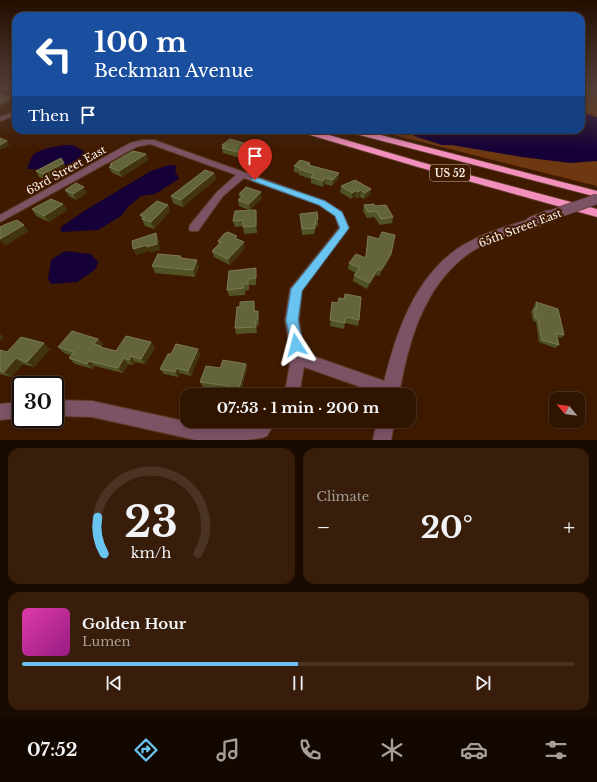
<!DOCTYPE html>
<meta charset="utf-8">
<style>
:root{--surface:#2f1400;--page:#371d0a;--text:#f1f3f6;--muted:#a79e99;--line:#4a3322;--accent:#69c4f1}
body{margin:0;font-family:"Libre Baskerville",serif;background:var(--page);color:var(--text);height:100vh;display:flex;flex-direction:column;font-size:15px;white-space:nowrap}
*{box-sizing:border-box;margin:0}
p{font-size:13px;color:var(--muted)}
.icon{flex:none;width:22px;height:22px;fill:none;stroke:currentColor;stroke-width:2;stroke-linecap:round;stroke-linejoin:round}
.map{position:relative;height:440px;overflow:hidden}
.panel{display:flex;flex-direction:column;gap:8px;padding:8px;background:#1a0b00;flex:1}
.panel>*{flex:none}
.guide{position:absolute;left:12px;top:12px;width:573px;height:122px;border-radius:12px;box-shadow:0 2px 10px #0003,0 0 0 1px var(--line);background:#1a4fa0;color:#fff;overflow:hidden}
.needle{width:26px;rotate:299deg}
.fabs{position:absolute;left:549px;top:392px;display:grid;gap:8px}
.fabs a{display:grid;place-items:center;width:36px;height:36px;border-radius:8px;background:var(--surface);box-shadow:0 2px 10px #0003,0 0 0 1px var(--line);font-size:20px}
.speed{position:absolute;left:12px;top:376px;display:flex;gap:8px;font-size:20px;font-weight:700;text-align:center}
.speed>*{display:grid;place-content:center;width:52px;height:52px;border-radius:50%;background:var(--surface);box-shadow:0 2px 10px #0003,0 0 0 1px var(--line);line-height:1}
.speed .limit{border:2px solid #111;border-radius:6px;background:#fff;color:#111}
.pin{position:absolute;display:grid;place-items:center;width:34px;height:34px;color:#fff;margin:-41px -17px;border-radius:50% 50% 50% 0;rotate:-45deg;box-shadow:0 0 4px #0007}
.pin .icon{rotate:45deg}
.me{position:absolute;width:44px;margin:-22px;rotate:351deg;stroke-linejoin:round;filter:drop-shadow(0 0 3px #0008)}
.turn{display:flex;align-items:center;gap:14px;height:84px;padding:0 16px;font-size:18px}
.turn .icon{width:52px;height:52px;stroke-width:2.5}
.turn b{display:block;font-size:28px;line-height:34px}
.then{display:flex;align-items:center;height:38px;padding:0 16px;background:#0003;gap:8px;font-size:15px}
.big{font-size:30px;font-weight:700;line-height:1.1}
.panel .widget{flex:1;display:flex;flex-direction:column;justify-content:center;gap:6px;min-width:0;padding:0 14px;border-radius:12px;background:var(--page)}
.panel .dial{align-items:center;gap:0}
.dial svg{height:104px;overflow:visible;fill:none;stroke:var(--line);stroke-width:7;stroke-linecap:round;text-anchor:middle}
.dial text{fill:var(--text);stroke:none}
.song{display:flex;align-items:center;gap:12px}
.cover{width:48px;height:48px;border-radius:6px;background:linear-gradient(135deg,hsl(320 70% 55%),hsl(310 70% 35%))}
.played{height:4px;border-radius:2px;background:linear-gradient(90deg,var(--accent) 50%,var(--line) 50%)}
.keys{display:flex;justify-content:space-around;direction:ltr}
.heat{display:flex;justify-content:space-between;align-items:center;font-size:22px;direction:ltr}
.panel .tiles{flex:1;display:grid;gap:8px;grid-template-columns:1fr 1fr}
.widget:last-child{grid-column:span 2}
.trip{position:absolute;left:180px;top:388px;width:236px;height:40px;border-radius:12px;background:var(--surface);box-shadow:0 2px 10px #0003,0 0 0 1px var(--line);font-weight:700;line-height:40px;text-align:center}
.tabs{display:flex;height:64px;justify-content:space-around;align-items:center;background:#130800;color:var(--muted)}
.tabs .icon{width:28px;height:28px}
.tabs .selected{color:var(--accent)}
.tabs b{font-size:18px;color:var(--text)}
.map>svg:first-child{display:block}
.green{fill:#6e3811}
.water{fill:#150038}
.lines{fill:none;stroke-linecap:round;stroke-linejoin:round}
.minor-casing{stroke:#593821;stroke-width:2}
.tertiary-casing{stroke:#593821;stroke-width:2}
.motorway-casing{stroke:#593821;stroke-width:2}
.minor{fill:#7c5365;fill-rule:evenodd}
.tertiary{fill:#7c5365;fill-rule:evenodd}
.motorway{fill:#f38fbd;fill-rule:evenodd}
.tertiary-bridge-far1-casing{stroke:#593821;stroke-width:11;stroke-linecap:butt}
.tertiary-bridge-casing{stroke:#593821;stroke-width:14;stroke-linecap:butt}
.tertiary-bridge-far1{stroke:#7c5365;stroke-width:10}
.tertiary-bridge{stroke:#7c5365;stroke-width:12}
.wall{fill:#515324}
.shaded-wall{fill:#42350d}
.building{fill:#636439;stroke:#7b7a55}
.route{fill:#69c4f1;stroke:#447f9d}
.labels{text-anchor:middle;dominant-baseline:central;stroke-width:4;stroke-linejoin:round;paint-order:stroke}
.shield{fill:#3f1a00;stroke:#c3b0a4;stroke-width:1}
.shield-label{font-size:10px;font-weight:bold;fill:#fcf1eb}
.street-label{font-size:11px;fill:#fcf1eb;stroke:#3f1a00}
</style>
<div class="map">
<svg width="597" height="440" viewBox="0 0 597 440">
<rect width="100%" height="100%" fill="#3f1a00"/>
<path class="green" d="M581,88H597V186L374,130H581Z"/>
<path class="water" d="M581,112L597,117V161L570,163L522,157L452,145H442L414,136L412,130H581Z
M68,145H73L85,152L83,161L50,170L27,169C29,165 30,159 32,157C36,149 60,145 68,145Z
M169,165L177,166L175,171L179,179L155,194L141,196L129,206L121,216L98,230L61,232V227L84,211L151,171Z
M65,251L91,254L98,262L96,269L77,282L51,284L48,279L51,260Z"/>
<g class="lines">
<g class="minor-casing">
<path id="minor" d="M16,111V115L0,121V117Z
M143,140H154L325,201L342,212L349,228L302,290L299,320L304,353L396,385L399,390L397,395H383L304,367L299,395H280L286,386L291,358L285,320L290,289L339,228L335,216L319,205L244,178L223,196L198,231H190L189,228L190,225L217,192L236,175L150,144L136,147L0,222V215L130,143Z
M55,400L92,401L212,427L257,421H276L267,436L261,438L246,440H196L92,417L55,416Z
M21,402V418L0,420V404Z"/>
</g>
<g class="tertiary-casing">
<path id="tertiary" d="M531,219L535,220L537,223L535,226C512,233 488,240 468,254C423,287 408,343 399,395H381C393,342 411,279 460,247C482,233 507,226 531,219Z
M377,421H395L391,440H373Z"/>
</g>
<g class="motorway-casing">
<path id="motorway" d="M299,130H312L424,163L597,209V217L418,167L300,132Z
M347,130H361L597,191V197L348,132Z"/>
</g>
<use href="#minor" class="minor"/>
<use href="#tertiary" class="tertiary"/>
<use href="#motorway" class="motorway"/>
<g class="tertiary-bridge-far1-casing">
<path id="tertiary-bridge-far1" d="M546,217L597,199"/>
</g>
<g class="tertiary-bridge-casing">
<path id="tertiary-bridge" d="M531,223L549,216"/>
</g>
<use href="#tertiary-bridge-far1" class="tertiary-bridge-far1"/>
<use href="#tertiary-bridge" class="tertiary-bridge"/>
</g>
<path class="wall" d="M222,145L263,155L254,162L223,153L222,148Z
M146,154L148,160L122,177L112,173L109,167L111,166L110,164Z
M310,163V165L339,173L338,179L332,186L325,184L323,187L311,183V179L299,175V173L294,172V166Z
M67,169L47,180L39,177L36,171Z
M214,173L216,179L183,207L173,203L171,196Z
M341,186L371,189L370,195L364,199L360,197L357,199L356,196L351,199L340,192Z
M65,190L87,193L76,200L69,196Z
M239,194L262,198L250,210L257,216V233L244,234L243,226L235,227L233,221L249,210L239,206L238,200L240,198Z
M63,204L67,210L49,222L36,216L32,209Z
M168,205L170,211L154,229L145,226L140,215Z
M364,205L375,206L393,217L392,223L380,225L374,217L367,218L363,211Z
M300,214L318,219V226H316L314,234L302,235Z
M368,236L391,254L389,260L379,276L376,275L367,289L353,281L354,275L356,273L348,269L349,263L365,258Z
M238,240L245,248L230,265L214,257L212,251L218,245V241Z
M181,256L182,258L199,266L195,277L155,273L152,266Z
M256,274V285H249V290L245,291V295L229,296L227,290Z
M332,302L359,320L358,326L345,323L344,329L330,326Z
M536,302L564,335L561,338L557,337L559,345L555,348L539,342L536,322L533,321L531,311L534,308V306Z
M255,307V311L259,317V325H257V333L236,334L235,328Z
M98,339L103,344L101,346L103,348L116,351L155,348L145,364L135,362L133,365L128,364L123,373L95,366L93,369L75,364L69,358L72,356L64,353L58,347Z
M50,349L34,367L23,364L11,377L0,374V350L7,352Z
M171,354H200L191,376L180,373L178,377L164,374L160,369Z
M246,364L247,369L240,395H230L228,391L203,387L200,382L220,368Z"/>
<path class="shaded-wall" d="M10,98L11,100L0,108V104Z
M7,141L10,145L0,150V145Z
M263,149V155L254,162V156Z
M146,154L148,160L122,177L119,171Z
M61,158L67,169L47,180L43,174Z
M214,173L216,179L183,207L181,200Z
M339,173L338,179L332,186L333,180Z
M326,178L325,184L323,187V181Z
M84,187L87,193L76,200L73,194Z
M371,189L370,195L364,199L365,193Z
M357,190L356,196L351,199L352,193Z
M361,190L360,197L357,199L358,192Z
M261,192L262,198L250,211L249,204Z
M63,204L67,210L49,222L44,216Z
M168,205L170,211L154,229L151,222Z
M256,210L257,216V233L256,226Z
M24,225L29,231L5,246L0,240V239Z
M156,233L159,240L160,250L150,253L149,251L136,255L133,249Z
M244,242L245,248L230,265L228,259Z
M391,254L389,260L379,276L381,270Z
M197,260L199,266L195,277L193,270Z
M378,269L376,275L367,289L369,283Z
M254,301L255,307V317L254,311Z
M258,311L259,317V325L258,319Z
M256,319L257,325V333L256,327Z
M0,334L4,337L0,341Z
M98,339L103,344L101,346L106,351L94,344Z
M151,342L155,348L145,364L141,359Z
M44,343L50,349L34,367L27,362Z
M198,349L200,354L191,376L188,371Z
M131,356L135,362L133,365L129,360Z
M16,358L23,364L11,377L4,372Z
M124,358L128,364L123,373L118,368Z
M89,361L95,366L93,369L87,364Z
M246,364L247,369L240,395H239L238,392Z
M177,368L180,373L178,377L175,372Z"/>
<path class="building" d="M0,94L10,98L0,104Z
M0,138L7,141L0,145Z
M230,139L263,149L254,156L222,148L225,146L222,145Z
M133,151L146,154L119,171L109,167L112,165L110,164Z
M61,158L64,163L43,174L36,171Z
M300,160L310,163L308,165L339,173L333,180L326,178L323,181L311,177L314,174L299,169L300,168L294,166Z
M205,170L214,173L181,200L171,196Z
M355,180L371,189L365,193L361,190L358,192L357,190L352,193L341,186Z
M76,183L84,187L73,194L65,190Z
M246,187L261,192L249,204L238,200L243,195L239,194Z
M51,199L63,204L44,216L32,209Z
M157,201L168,205L151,222L142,219L145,217L140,215Z
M374,204L375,206L386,205L393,217L381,219L376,211L368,212L364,205Z
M256,210V226L243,227V220L233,221L235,211Z
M317,212L318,219L315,220L316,224H314L315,228L302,229L300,214Z
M17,220L24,225L0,239V227L4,225Z
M228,232L237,236L235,238L244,242L228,259L212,251L221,242L218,241L224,234Z
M382,232L395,235L391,254L381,270L378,269L369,283L354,275L360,268L349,263L356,254L366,258L368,236L379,239Z
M156,233L157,244L147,247V245L133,249L132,241Z
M158,254L181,256L180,258L197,260L193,270L152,266Z
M256,268V278L248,279V284H243V288L227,290L229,271Z
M345,294L361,297L359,320L346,317L345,323L330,320L332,302L338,303L339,298L344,299Z
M254,301V311H258V319H256V327L235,328L237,307H240V302Z
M536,302L558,309L564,335L556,333L559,345L542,340L538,319L535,318L534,308L537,309Z
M72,331L98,339L94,344L101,346L100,347L116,351L126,336L151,342L141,359L131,356L129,360L124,358L118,368L89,361L87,364L69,358L74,352L58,347Z
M21,337L44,343L27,362L16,358L4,372L0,371V350L7,352Z
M176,344L198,349L188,371L177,368L175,372L160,369L168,354H171Z
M223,360L246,364L238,392L228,390L229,386L200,382L206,366L220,368Z"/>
<linearGradient id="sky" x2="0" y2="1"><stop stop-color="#230e00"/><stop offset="0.59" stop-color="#523e37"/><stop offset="1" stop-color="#523e37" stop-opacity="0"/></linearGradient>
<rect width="597" height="150" fill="url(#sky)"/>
<path class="route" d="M255,177L325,201L342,212L349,228L302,291L298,320L303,345L301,350L296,351L292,350L286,320L291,289L340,228L335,216L319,205L253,181L251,180Z"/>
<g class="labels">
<rect class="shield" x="430" y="165" width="40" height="16" rx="3"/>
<g class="shield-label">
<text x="450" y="173">US 52</text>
</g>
<g class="street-label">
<text transform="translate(66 170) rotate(-29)">63rd Street East</text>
<text transform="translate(520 228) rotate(-21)">65th Street East</text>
</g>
</g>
</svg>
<div class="fabs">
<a><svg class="needle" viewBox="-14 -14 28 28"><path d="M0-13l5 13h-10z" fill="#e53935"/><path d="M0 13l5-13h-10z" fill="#a79e99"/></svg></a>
</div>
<div class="speed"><div class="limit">30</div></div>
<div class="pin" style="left:255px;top:180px;background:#d93025"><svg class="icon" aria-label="arrive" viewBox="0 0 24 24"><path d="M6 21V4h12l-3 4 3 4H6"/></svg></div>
<svg class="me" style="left:296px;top:345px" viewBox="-20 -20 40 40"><path d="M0-17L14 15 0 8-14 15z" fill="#69c4f1" stroke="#fff" stroke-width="4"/></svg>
<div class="trip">07:53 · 1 min · 200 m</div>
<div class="guide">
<div class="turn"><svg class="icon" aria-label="left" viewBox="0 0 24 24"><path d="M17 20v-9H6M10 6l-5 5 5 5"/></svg><div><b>100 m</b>Beckman Avenue</div></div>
<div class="then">Then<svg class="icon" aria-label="arrive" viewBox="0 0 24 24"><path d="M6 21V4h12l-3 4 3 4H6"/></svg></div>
</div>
</div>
<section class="panel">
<div class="tiles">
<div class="widget dial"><svg viewBox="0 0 100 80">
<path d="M14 69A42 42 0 1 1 86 69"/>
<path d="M14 69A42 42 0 0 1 9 41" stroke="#69c4f1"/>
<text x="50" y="56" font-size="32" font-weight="700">23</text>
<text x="50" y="72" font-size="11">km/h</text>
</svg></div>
<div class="widget"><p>Climate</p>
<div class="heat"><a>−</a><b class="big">20°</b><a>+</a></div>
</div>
<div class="widget">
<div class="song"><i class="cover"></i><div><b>Golden Hour</b><p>Lumen</p></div></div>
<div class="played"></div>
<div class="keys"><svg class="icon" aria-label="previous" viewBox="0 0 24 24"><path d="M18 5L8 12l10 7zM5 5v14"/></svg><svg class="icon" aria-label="pause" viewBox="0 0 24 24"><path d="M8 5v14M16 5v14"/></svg><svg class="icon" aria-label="next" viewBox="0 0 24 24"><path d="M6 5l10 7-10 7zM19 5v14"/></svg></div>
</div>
</div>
</section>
<nav class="tabs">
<b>07:52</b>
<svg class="icon selected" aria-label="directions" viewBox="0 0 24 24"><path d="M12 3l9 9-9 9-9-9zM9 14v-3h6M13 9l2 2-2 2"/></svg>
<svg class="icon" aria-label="music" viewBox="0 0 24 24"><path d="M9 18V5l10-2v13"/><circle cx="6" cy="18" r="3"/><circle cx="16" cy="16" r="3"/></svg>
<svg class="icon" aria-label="phone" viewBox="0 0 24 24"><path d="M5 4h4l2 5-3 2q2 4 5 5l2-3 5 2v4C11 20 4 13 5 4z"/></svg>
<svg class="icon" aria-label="climate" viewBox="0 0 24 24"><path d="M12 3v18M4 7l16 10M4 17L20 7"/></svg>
<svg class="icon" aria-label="car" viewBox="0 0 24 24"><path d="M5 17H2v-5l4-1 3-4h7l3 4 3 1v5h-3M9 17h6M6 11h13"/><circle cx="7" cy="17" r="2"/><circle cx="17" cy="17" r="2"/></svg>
<svg class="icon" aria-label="filters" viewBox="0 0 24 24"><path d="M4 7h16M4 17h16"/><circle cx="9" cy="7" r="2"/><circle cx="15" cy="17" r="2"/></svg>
</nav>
